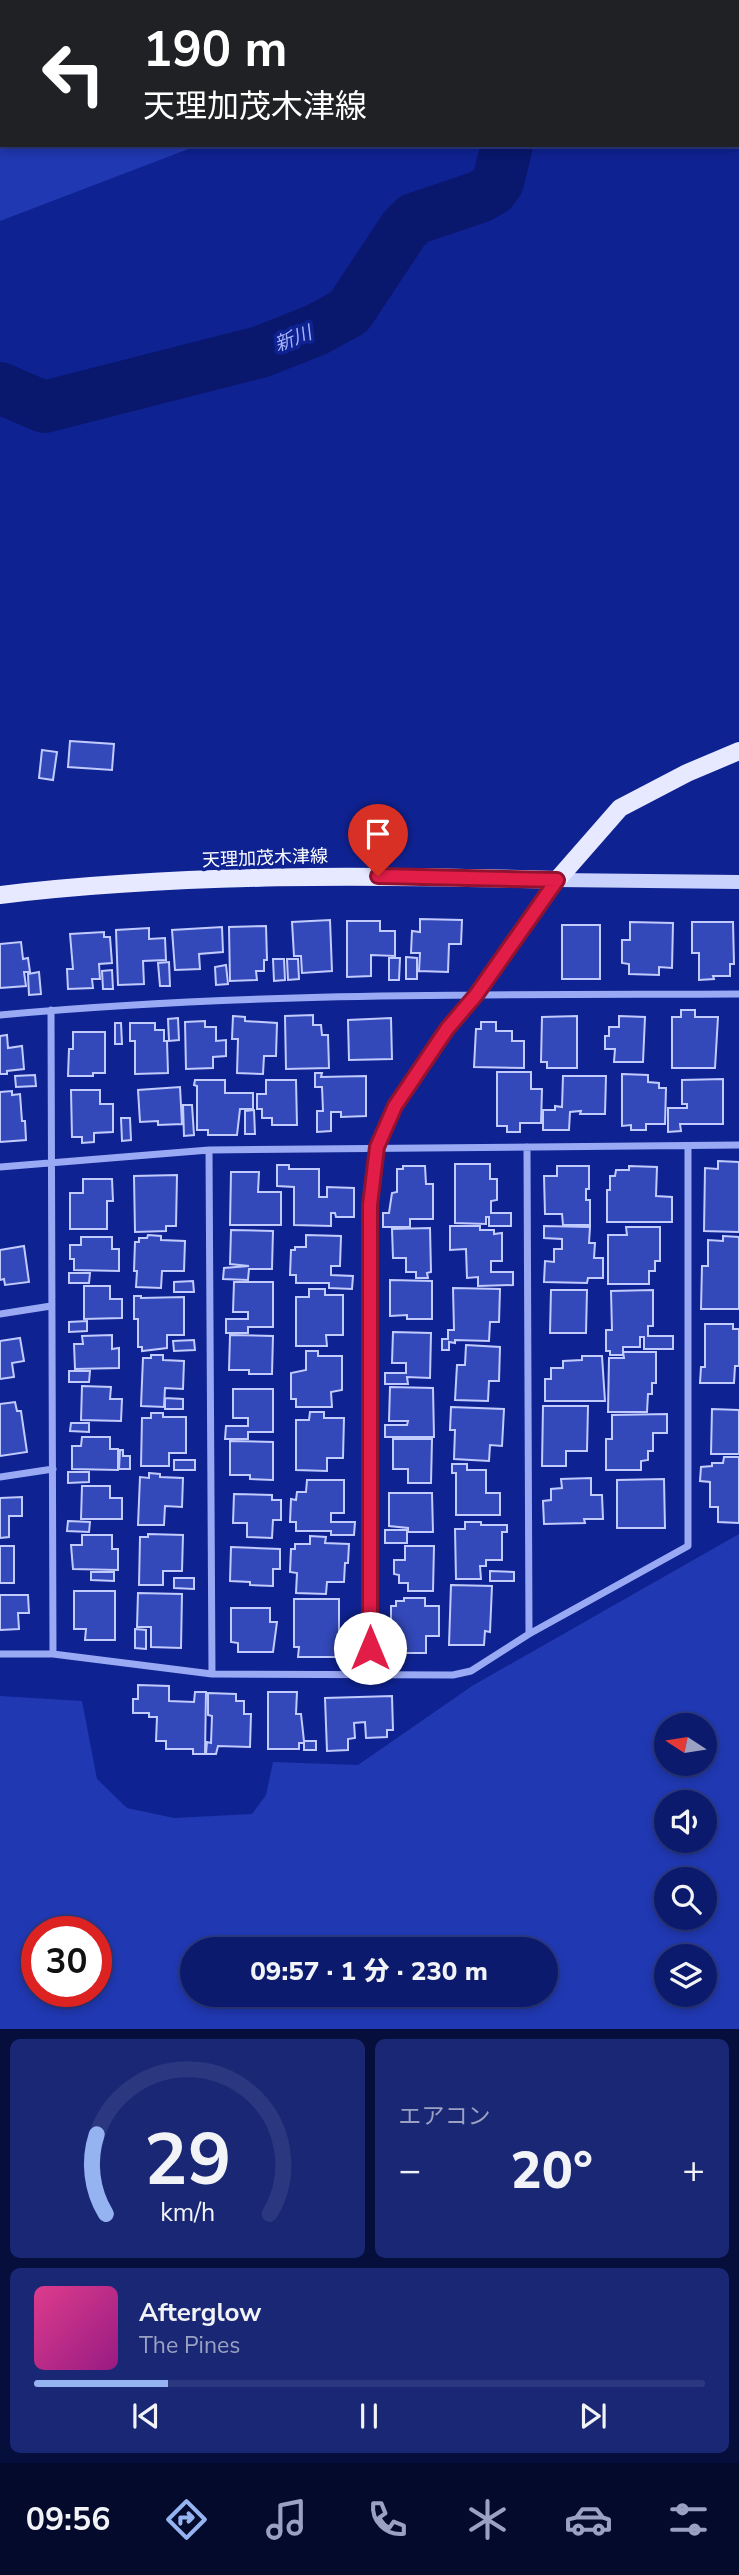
<!DOCTYPE html>
<html lang="ja">
<meta charset="utf-8">
<style>
:root{--surface:#0b1a6d;--page:#192775;--text:#f1f3f6;--muted:#9aa1c2;--line:#2b3880;--accent:#95b2f1}
body{margin:0;font-family:"Nunito Sans","Noto Sans JP",sans-serif;background:var(--page);color:var(--text);height:100vh;display:flex;flex-direction:column;font-size:26px;white-space:nowrap}
*{box-sizing:border-box;margin:0}
p{font-size:23px;color:var(--muted)}
.icon{flex:none;width:38px;height:38px;fill:none;stroke:currentColor;stroke-width:2;stroke-linecap:round;stroke-linejoin:round}
.map{position:relative;height:2029px;overflow:hidden}
.panel{display:flex;flex-direction:column;gap:10px;padding:10px;background:#060e3c;flex:1}
.panel>*{flex:none}
.guide{position:absolute;left:0px;top:0px;width:740px;height:147px;box-shadow:0 4px 10px #0003,0 0 0 2px var(--line);background:#202124;color:#fff;overflow:hidden}
.needle{width:46px;rotate:282deg}
.tools{position:absolute;left:654px;top:1713px;display:grid;gap:14px}
.tools a{display:grid;place-items:center;width:63px;height:63px;border-radius:50%;background:var(--surface);box-shadow:0 4px 10px #0003,0 0 0 2px var(--line);font-size:35px}
.speed{position:absolute;left:21px;top:1916px;display:flex;gap:14px;font-size:35px;font-weight:700;text-align:center}
.speed>*{display:grid;place-content:center;width:91px;height:91px;border-radius:50%;background:var(--surface);box-shadow:0 4px 10px #0003,0 0 0 2px var(--line);line-height:1}
.speed .limit{border:10px solid #d22;background:#fff;color:#111}
.pin{position:absolute;display:grid;place-items:center;width:60px;height:60px;color:#fff;margin:-72px -30px;border-radius:50% 50% 50% 0;rotate:-45deg;box-shadow:0 0 7px #0007}
.pin .icon{rotate:45deg}
.me{position:absolute;width:77px;margin:-38px;rotate:0deg;stroke-linejoin:round;filter:drop-shadow(0 0 5px #0008)}
.turn{display:flex;align-items:center;gap:24px;height:147px;padding:0 28px;font-size:32px}
.turn .icon{width:91px;height:91px;stroke-width:2.5}
.turn b{display:block;font-size:49px;line-height:60px}
.big{font-size:52px;font-weight:800;line-height:1.1}
.panel .tile{flex:1;display:flex;flex-direction:column;justify-content:center;gap:10px;min-width:0;padding:0 24px;border-radius:10px;background:var(--page)}
.panel .dial{align-items:center;gap:0}
.dial svg{height:182px;overflow:visible;fill:none;stroke:var(--line);stroke-width:7;stroke-linecap:round;text-anchor:middle}
.dial text{fill:var(--text);stroke:none}
.song{display:flex;align-items:center;gap:21px}
.cover{width:84px;height:84px;border-radius:10px;background:linear-gradient(135deg,hsl(330 70% 55%),hsl(310 70% 35%))}
.played{height:7px;border-radius:4px;background:linear-gradient(90deg,var(--accent) 20%,var(--line) 20%)}
.keys{display:flex;justify-content:space-around;direction:ltr}
.heat{display:flex;justify-content:space-between;align-items:center;font-size:38px;direction:ltr}
.panel .tiles{flex:1;display:grid;gap:10px;grid-template-columns:1fr 1fr}
.tile:last-child{grid-column:span 2}
.trip{position:absolute;left:180px;top:1937px;width:378px;height:70px;border-radius:35px;background:var(--surface);box-shadow:0 4px 10px #0003,0 0 0 2px var(--line);font-weight:800;line-height:70px;text-align:center}
.dock{display:flex;height:112px;justify-content:space-around;align-items:center;background:#040a2c;color:var(--muted)}
.dock .icon{width:49px;height:49px}
.dock .current{color:var(--accent)}
.dock b{font-size:32px;color:var(--text)}
.map>svg:first-child{display:block}
.green{fill:#2038b1;fill-rule:evenodd}
.lines{fill:none;stroke-linecap:round;stroke-linejoin:round}
.river{stroke:#09176d;stroke-width:52}
.building{fill:#3348b9;stroke:#c2cbfe;stroke-width:2}
.street{stroke:#9aa9f4;stroke-width:7}
.secondary{stroke:#c9d1fd;stroke-width:14}
.primary{stroke:#e6e9ff;stroke-width:18}
.route-casing{stroke:#92132f;stroke-width:18}
.route{stroke:#e11d48;stroke-width:12}
.labels{text-anchor:middle;dominant-baseline:central;stroke-width:7;stroke-linejoin:round;paint-order:stroke}
.street-label{font-size:18px;fill:#fff;stroke:#0f2291}
.water-label{font-size:19px;font-style:italic;fill:#a6b4fb;stroke:#0f2291}
</style>
<div class="map">
<svg width="739" height="2029" viewBox="0 0 739 2029">
<rect width="100%" height="100%" fill="#0f2291"/>
<path class="green" d="M0,0H318L2,2V145H199L0,221Z
M739,1534V2029H0V1696L82,1701L97,1779L127,1808L174,1818L252,1814L266,1795L273,1762L358,1765L472,1686ZM667,1726H705V1764H667ZM667,1802H705V1841H667ZM667,1880H705V1918H667ZM37,1932H96V1992H37ZM192,1950H546V1995H192ZM667,1956H705V1995H667Z"/>
<g class="lines">
<path class="river" d="M738,23H739
M0,388L44,407L260,352L316,330L349,312L404,229L414,219L479,197L492,190L498,182L507,145"/>
</g>
<path class="building" d="M70,741L114,744L112,770L68,767Z
M42,750L57,752L53,780L39,778Z
M420,919L462,920L461,944H449L448,972L419,971L420,953H411L412,931L420,932Z
M330,920L332,971L302,973L301,956H294L292,922Z
M347,921H380V931H395V956L371,955V976L347,977Z
M630,922L673,923L672,968L659,967V975L629,974V964L622,963V940H630Z
M692,922H733L734,964H730V976H713L714,979L699,980V953H692Z
M562,925H600V979H562Z
M266,926L267,960H264V971H256L257,980L230,981L229,927Z
M222,927L223,952L199,954L200,969L175,970L172,930Z
M149,928V939L165,938L166,960L143,961L144,984L118,985L116,930Z
M104,932V937H110L112,963L99,964L100,979H92L93,988L68,989L67,969H73L70,934Z
M21,942L23,959L28,958L30,972H24L26,986L0,988V944Z
M406,957L417,958V979H406Z
M389,958H400L399,980H389Z
M273,959H284L285,980L274,981Z
M287,959H298L299,979L288,980Z
M169,962L170,986H160L158,963Z
M226,965L228,984L216,985L215,967Z
M112,970L113,989H103L102,971Z
M39,972L41,994L29,995L28,974Z
M681,1010H695V1017H718L715,1068H672V1017H681Z
M313,1015V1025H321L322,1035H328L329,1068L286,1069L285,1016Z
M233,1016L245,1017V1021L277,1023L276,1056H264L263,1074L237,1073L238,1039H232Z
M577,1016V1068H547V1062H541L542,1017Z
M619,1016L645,1017L643,1062H614L615,1049H605V1036H609V1027H619Z
M178,1018L179,1040L169,1041L168,1019Z
M391,1018L392,1059L349,1060L348,1020Z
M205,1021V1027H216V1041L226,1040V1056L213,1057V1068L186,1069L185,1022Z
M481,1022H496V1031H512V1041H524V1068L474,1067L476,1029H481Z
M115,1023H121L122,1044H115Z
M130,1023H155V1030H164V1041H167L168,1073L135,1074V1041H130Z
M73,1032H105V1073H93V1076H68L69,1049H73Z
M7,1035L8,1048L22,1046L24,1069L7,1071V1074H0V1036Z
M497,1072H531V1089H542L541,1123H520V1132H507V1126H497Z
M315,1073H322L321,1077L366,1076V1116L341,1117V1112H331V1131L317,1132V1111H323L322,1087H315Z
M622,1074L648,1075V1082L659,1083V1088H666L665,1124H646V1130H631V1125L622,1126Z
M35,1075L36,1086L16,1087L15,1076Z
M563,1076H606L605,1114H580L581,1111L570,1112L569,1130H543V1110H555V1106L562,1107Z
M723,1079V1124H680L681,1131L668,1132V1108H687V1104H682V1080Z
M195,1080H225V1093H253V1109H240L237,1135H208V1130H197V1086L194,1085Z
M266,1080H296L297,1125H272V1118H262V1109H257V1094H266Z
M180,1087L182,1124L158,1125V1121L140,1122L138,1090Z
M71,1090H100V1104H113V1132L94,1133V1142L82,1143V1137H72Z
M12,1091V1095L20,1094L22,1121H25L26,1140L0,1142V1092Z
M183,1105H192L194,1135L184,1136Z
M254,1110L255,1134H245V1111Z
M121,1118H130L131,1140L122,1141Z
M718,1161L739,1162V1232L704,1231L705,1168L718,1169Z
M455,1164H490V1179H497V1200L491,1201V1213H511V1226H489V1217H486V1224L455,1223Z
M277,1165H289V1169H319V1197H327V1187L354,1188V1217H336L335,1213H331V1226L294,1225V1187L277,1186Z
M403,1166H425L426,1184H433V1219H410V1227H383V1213H389L392,1193L397,1192V1169H403Z
M557,1166H589V1189H586V1200H590V1225H563L562,1214H545L544,1176H557Z
M629,1166L657,1167L656,1196L672,1197V1222H607V1190H610V1176H615L616,1170H629Z
M231,1172H259L258,1192H281V1225H230Z
M177,1175L176,1226H166V1231L135,1232L134,1176Z
M83,1179H112L113,1201H107V1229H70V1193H83Z
M450,1226H480V1230H494V1234L502,1233V1261H491V1272H513V1285L478,1286V1277L467,1278L466,1249L450,1250Z
M544,1226L590,1227L589,1243H595L594,1258H603V1278H588L587,1283L544,1282L545,1261L554,1262V1249H562V1239L544,1238Z
M626,1227H660V1261H655V1271H649V1284H608V1235H627Z
M430,1228L431,1272L427,1273L428,1278H416V1272H406V1258H393L392,1229Z
M231,1230L273,1231L272,1269H249L248,1280L223,1279L224,1268L249,1266L230,1264Z
M148,1235L161,1236V1240L185,1241L184,1271H162L161,1288L136,1287L137,1271H134L135,1242H139V1238H147Z
M306,1235L341,1236L340,1266H331V1275L353,1276L352,1289L329,1288V1283H296V1275H290L291,1250H295V1247H306Z
M723,1236L739,1237V1309H701L702,1266H708V1240L723,1241Z
M81,1237H112V1249H119V1271L74,1270V1259H70V1245H81Z
M24,1246L29,1282L5,1285L4,1279L0,1280V1250Z
M69,1273H90L89,1283H69Z
M390,1280L432,1281V1319H407V1315L390,1316Z
M193,1281L194,1292H174V1282Z
M234,1282H273V1327H248V1333H226V1319H248V1312H233Z
M84,1286H110V1299H122V1318L84,1319Z
M453,1288L500,1289L499,1322H490L489,1341L455,1340V1343L449,1342V1350H442V1339H448V1330H454Z
M309,1289H325V1295H343V1335H326L327,1346H296V1297H309Z
M551,1290H587L586,1333H550Z
M653,1290V1326H648V1336H673V1349H644V1337H640V1347H623V1355H610V1351H606V1330H612L611,1291Z
M134,1296H141V1298L184,1297V1335H167V1348L142,1351V1347H138V1319H134Z
M87,1321V1331L69,1332V1322Z
M705,1324H733V1329H739V1366H735L734,1383H700L701,1367H705Z
M393,1332L431,1333L430,1378L407,1377L408,1384H385V1373H406V1363H392Z
M112,1335V1349L119,1348V1368L75,1369L74,1344H83L82,1336Z
M230,1335L273,1336L272,1374H249V1370H229Z
M20,1338L24,1361L12,1363L14,1377L0,1379V1341Z
M194,1340L195,1350L174,1351L173,1341Z
M466,1345L500,1347L499,1381H489L488,1401L455,1400L457,1365H465Z
M306,1351H318V1356H342V1390L331,1392L332,1407H296V1399H291V1373L306,1370Z
M623,1352H656V1383H652V1394H648L647,1412H608L609,1358H624Z
M151,1355H163V1360L184,1361L183,1389L165,1388L164,1407L141,1406L143,1358H151Z
M582,1356H602L605,1401H545V1379H551V1368H563V1361L582,1360Z
M69,1371H90L89,1382H69Z
M82,1386L111,1387L110,1399H122L121,1421L81,1420Z
M390,1387L433,1388L434,1437H385V1425H407L408,1421H389Z
M233,1389H273V1432H248V1439H225L226,1426H248V1418H233Z
M165,1398L183,1399V1409H165Z
M15,1402L17,1411H21L27,1452L0,1456V1404Z
M543,1406H588L587,1451H566V1466H542Z
M451,1407L504,1409L502,1446L490,1445L489,1461L454,1459L455,1430H450Z
M712,1409L739,1410V1454H711Z
M310,1412H324V1418H344L343,1458H327V1471L296,1470V1420H309Z
M151,1413H163V1417H186V1453H169V1466H141L142,1418H151Z
M667,1414V1433H653V1451H648V1460L641,1461V1470H606V1439H612V1415Z
M71,1423H89V1432L70,1431Z
M82,1437H110V1449H118V1470L72,1469V1446H81Z
M393,1439H432L431,1483H408V1469H393Z
M230,1441L273,1442V1480L250,1479V1475H230Z
M120,1450H123V1456H130V1469H119Z
M724,1457H739V1523L718,1522V1507H710V1482L700,1481L701,1467L712,1466V1463H723Z
M174,1460H195V1470H174Z
M452,1464H467V1470H486V1493H500V1515H456V1473H452Z
M68,1472H89V1482L68,1483Z
M149,1473L160,1474V1477L183,1478L182,1507L165,1506L164,1525H138L140,1477L149,1478Z
M591,1478V1495H602L603,1519H584L585,1523L544,1524L543,1501L551,1500V1489L562,1488L561,1479Z
M664,1479L665,1528H617V1480Z
M307,1480H344V1513H331V1522H355L354,1535H331V1531H296V1522H290L291,1499L296,1500L297,1492H306Z
M82,1486H110V1498H122V1519H81Z
M389,1493H432L433,1532H407V1543H385V1530H408V1528L389,1526Z
M234,1494L272,1495V1500H281V1520H273L272,1538L247,1537V1523H233Z
M22,1497V1516H9V1537L0,1538V1498Z
M68,1521L90,1522L89,1532L67,1531Z
M465,1522H481V1525H507V1532H502V1560H486V1566H480L481,1579H456L455,1529H465Z
M148,1534L183,1535L182,1571H163V1585H139L140,1537H148Z
M82,1535H112V1549H118V1570L73,1569L71,1545H82Z
M310,1536L326,1537L325,1543L349,1544L348,1563H345L344,1582H327L326,1594L296,1593L297,1573L290,1572L291,1549H295V1544H310Z
M0,1546H14V1583H0Z
M405,1546H434L433,1591H408V1583H399V1575L394,1574V1560H405Z
M231,1547L280,1549V1569H273V1586L250,1585V1582L230,1581Z
M490,1571L514,1572V1581H490Z
M91,1572H114V1581L91,1580Z
M174,1578H194V1589L174,1588Z
M451,1585L492,1586L490,1632L485,1631L484,1645H449Z
M74,1591H115V1640H85L86,1629H74Z
M138,1593L182,1594L181,1648L151,1647V1627H137Z
M0,1595H28L29,1613H18L19,1629L0,1630Z
M404,1598H425V1606H439V1636H426V1653H391V1606H396V1601H404Z
M294,1599H339V1657H298L299,1647H294Z
M231,1608H270V1622H277L273,1652H238V1643L231,1642Z
M135,1629L146,1630V1649L135,1648Z
M138,1685L169,1686V1701L194,1702L195,1692H206L205,1754H193V1749H166V1741H156L157,1717H149V1713H133V1699H138Z
M268,1692H297L296,1714H301L304,1741H316V1750H304V1743H299V1749H268Z
M208,1693L236,1694V1701H244V1714H251L250,1747L218,1746L216,1754H206L207,1742L211,1743L212,1716L208,1715Z
M392,1696L393,1730H387V1737L366,1738L365,1722L354,1723L355,1738L348,1739V1750L327,1751L325,1698Z"/>
<g class="lines">
<path class="street" d="M51,1010L53,1654
M0,1015C246,992 493,995 739,994
M527,1147L529,1634
M209,1150L212,1674
M0,1167L209,1150L739,1145
M0,1314L51,1306
M0,1477L53,1469
M0,1654H53L212,1674L453,1675L471,1671L529,1634L688,1546V1146
M371,1676L370,1205L377,1147L395,1106L447,1029L476,995L556,882"/>
<path class="secondary" d="M557,880L739,882"/>
<path class="primary" d="M0,895C184,873 372,875 557,880L620,808L687,773L739,751"/>
</g>
<g class="lines">
<g class="route-casing">
<path id="route" d="M370,1648V1205L377,1147L395,1106L447,1029L476,995L557,880L378,876"/>
</g>
<use href="#route" class="route"/>
</g>
<g class="labels">
<g class="street-label">
<text transform="translate(265 858) rotate(-2)">天理加茂木津線</text>
</g>
<g class="water-label">
<text transform="translate(293 339) rotate(-21)">新川</text>
</g>
</g>
</svg>
<div class="tools">
<a><svg class="needle" viewBox="-14 -14 28 28"><path d="M0-13l5 13h-10z" fill="#e53935"/><path d="M0 13l5-13h-10z" fill="#9aa1c2"/></svg></a>
<a><svg class="icon" aria-label="sound" viewBox="0 0 24 24"><path d="M4 9h4l5-4v14l-5-4H4zM17 9q2 3 0 6"/></svg></a>
<a><svg class="icon" aria-label="search" viewBox="0 0 24 24"><circle cx="10" cy="10" r="6"/><path d="M15 15l6 6"/></svg></a>
<a><svg class="icon" aria-label="layers" viewBox="0 0 24 24"><path d="M12 4l9 5-9 5-9-5zM3 14l9 5 9-5"/></svg></a>
</div>
<div class="speed"><div class="limit">30</div></div>
<div class="pin" style="left:378px;top:876px;background:#d93025"><svg class="icon" aria-label="arrive" viewBox="0 0 24 24"><path d="M6 21V4h12l-3 4 3 4H6"/></svg></div>
<svg class="me" style="left:370px;top:1648px" viewBox="-20 -20 40 40"><circle r="19" fill="#fff"/><path d="M0-13L10 11 0 6-10 11z" fill="#e11d48"/></svg>
<div class="trip">09:57 · 1 分 · 230 m</div>
<div class="guide">
<div class="turn"><svg class="icon" aria-label="left" viewBox="0 0 24 24"><path d="M17 20v-9H6M10 6l-5 5 5 5"/></svg><div><b>190 m</b>天理加茂木津線</div></div>
</div>
</div>
<section class="panel">
<div class="tiles">
<div class="tile dial"><svg viewBox="0 0 100 80">
<path d="M14 69A42 42 0 1 1 86 69"/>
<path d="M14 69A42 42 0 0 1 10 34" stroke="#95b2f1"/>
<text x="50" y="56" font-size="32" font-weight="700">29</text>
<text x="50" y="72" font-size="11">km/h</text>
</svg></div>
<div class="tile"><p>エアコン</p>
<div class="heat"><a>−</a><b class="big">20°</b><a>+</a></div>
</div>
<div class="tile">
<div class="song"><i class="cover"></i><div><b>Afterglow</b><p>The Pines</p></div></div>
<div class="played"></div>
<div class="keys"><svg class="icon" aria-label="previous" viewBox="0 0 24 24"><path d="M18 5L8 12l10 7zM5 5v14"/></svg><svg class="icon" aria-label="pause" viewBox="0 0 24 24"><path d="M8 5v14M16 5v14"/></svg><svg class="icon" aria-label="next" viewBox="0 0 24 24"><path d="M6 5l10 7-10 7zM19 5v14"/></svg></div>
</div>
</div>
</section>
<nav class="dock">
<b>09:56</b>
<svg class="icon current" aria-label="directions" viewBox="0 0 24 24"><path d="M12 3l9 9-9 9-9-9zM9 14v-3h6M13 9l2 2-2 2"/></svg>
<svg class="icon" aria-label="music" viewBox="0 0 24 24"><path d="M9 18V5l10-2v13"/><circle cx="6" cy="18" r="3"/><circle cx="16" cy="16" r="3"/></svg>
<svg class="icon" aria-label="phone" viewBox="0 0 24 24"><path d="M5 4h4l2 5-3 2q2 4 5 5l2-3 5 2v4C11 20 4 13 5 4z"/></svg>
<svg class="icon" aria-label="climate" viewBox="0 0 24 24"><path d="M12 3v18M4 7l16 10M4 17L20 7"/></svg>
<svg class="icon" aria-label="car" viewBox="0 0 24 24"><path d="M5 17H2v-5l4-1 3-4h7l3 4 3 1v5h-3M9 17h6M6 11h13"/><circle cx="7" cy="17" r="2"/><circle cx="17" cy="17" r="2"/></svg>
<svg class="icon" aria-label="filters" viewBox="0 0 24 24"><path d="M4 7h16M4 17h16"/><circle cx="9" cy="7" r="2"/><circle cx="15" cy="17" r="2"/></svg>
</nav>
